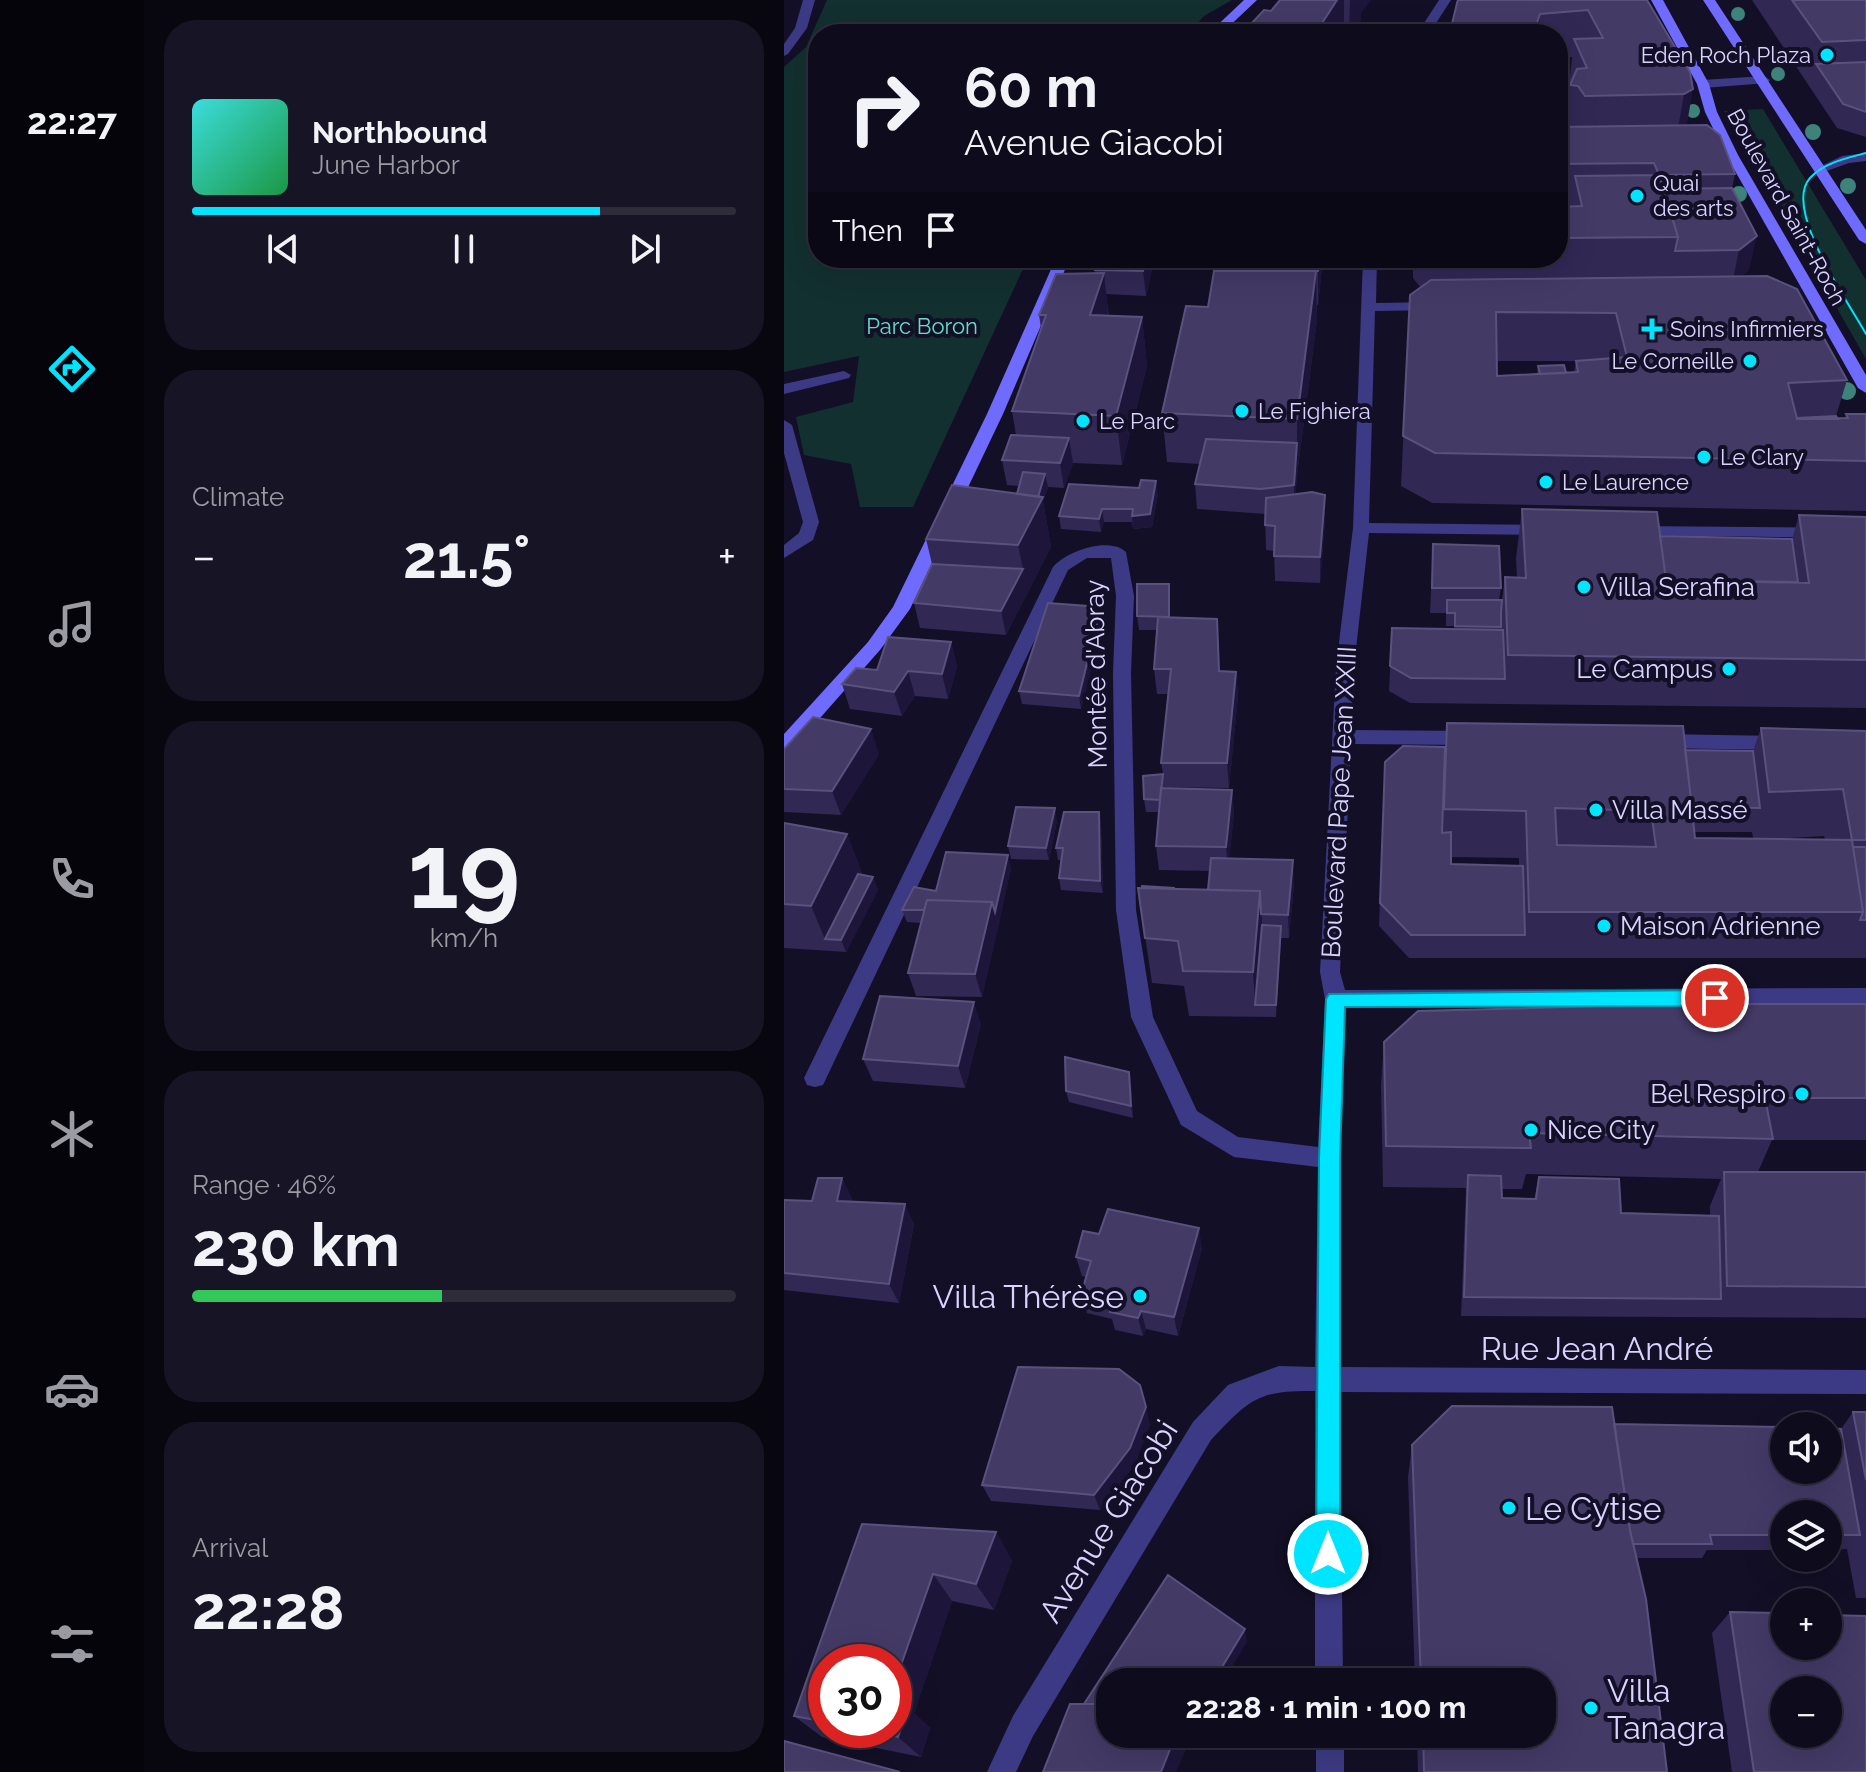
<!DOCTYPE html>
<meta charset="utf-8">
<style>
:root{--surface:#0e0b1c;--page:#171425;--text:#f1f3f6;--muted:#9b9ba3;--line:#2e2b3b;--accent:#00e5ff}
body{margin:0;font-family:Raleway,sans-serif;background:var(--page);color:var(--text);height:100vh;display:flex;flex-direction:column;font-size:30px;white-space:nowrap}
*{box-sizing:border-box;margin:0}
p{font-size:26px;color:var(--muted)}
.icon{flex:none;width:44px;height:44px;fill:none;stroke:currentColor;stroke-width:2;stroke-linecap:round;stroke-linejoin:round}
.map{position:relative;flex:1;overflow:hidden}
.panel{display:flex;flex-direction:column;gap:20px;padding:20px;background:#08060f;width:640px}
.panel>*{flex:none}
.banner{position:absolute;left:24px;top:24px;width:760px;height:244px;border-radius:32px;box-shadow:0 8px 32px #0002,0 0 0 2px var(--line);background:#0e0b1c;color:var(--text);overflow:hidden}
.fabs{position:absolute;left:986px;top:1412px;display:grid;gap:16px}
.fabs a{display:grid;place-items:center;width:72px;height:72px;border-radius:50%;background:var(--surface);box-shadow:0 8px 32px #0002,0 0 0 2px var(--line);font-size:40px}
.speed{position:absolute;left:24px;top:1644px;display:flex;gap:16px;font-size:40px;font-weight:700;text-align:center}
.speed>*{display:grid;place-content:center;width:104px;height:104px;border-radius:50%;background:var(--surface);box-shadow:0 8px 32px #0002,0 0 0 2px var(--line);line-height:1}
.speed .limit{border:12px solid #d22;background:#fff;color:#111}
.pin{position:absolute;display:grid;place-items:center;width:68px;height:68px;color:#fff;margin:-34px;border:4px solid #fff;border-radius:50%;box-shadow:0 2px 8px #0007}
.me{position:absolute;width:88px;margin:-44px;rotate:0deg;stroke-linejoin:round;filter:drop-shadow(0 0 6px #0008)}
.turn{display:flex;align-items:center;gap:28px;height:168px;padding:0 24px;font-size:36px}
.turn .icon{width:104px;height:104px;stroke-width:2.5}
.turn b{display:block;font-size:56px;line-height:68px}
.then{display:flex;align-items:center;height:76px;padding:0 24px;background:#0003;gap:16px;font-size:30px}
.big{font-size:60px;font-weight:700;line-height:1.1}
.panel .card{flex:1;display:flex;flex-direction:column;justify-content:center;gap:12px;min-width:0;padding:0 28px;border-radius:32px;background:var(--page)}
.panel .dial{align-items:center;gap:0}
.dial b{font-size:104px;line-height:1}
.song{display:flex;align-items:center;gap:24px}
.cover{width:96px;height:96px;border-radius:12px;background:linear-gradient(135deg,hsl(180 70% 55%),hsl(140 70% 35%))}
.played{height:8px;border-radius:4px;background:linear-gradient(90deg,var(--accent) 75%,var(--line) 75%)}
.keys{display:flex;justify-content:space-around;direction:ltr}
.heat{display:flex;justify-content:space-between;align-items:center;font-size:44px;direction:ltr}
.charge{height:12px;border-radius:6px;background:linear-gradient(90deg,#34c759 46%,var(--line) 0)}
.trip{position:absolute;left:312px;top:1668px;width:460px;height:80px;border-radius:32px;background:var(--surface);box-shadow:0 8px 32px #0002,0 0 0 2px var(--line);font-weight:700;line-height:80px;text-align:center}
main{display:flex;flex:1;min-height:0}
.tabs{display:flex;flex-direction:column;width:144px;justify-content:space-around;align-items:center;background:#06040b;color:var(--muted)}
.tabs .icon{width:56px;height:56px}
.tabs .current{color:var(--accent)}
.tabs b{font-size:36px;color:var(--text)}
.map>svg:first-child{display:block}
.green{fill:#12302f}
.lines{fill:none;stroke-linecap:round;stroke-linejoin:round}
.service{fill:#3d3a85;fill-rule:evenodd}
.minor{fill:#3d3a85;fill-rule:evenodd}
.secondary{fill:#6f6bff;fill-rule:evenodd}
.tram{stroke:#00e5ff;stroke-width:2}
.tree{fill:#3d827b}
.wall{fill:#312854;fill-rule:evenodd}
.shaded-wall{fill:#1d163a}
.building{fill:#433a66;stroke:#5a527e;stroke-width:2;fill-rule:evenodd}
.route{fill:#00e5ff;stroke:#0095a6;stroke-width:2}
.poi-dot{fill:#00e5ff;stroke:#130f26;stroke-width:3}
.labels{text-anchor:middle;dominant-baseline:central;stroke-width:8;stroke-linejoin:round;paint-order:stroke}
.far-poi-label{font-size:22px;fill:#d9d4ff;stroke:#130f26;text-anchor:start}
.far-street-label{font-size:22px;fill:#d9d4ff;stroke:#130f26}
.far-park-label{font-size:22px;fill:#5fe0c0;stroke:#130f26}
.poi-label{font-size:26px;fill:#d9d4ff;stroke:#130f26;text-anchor:start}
.street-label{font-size:26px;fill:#d9d4ff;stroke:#130f26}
.near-poi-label{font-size:32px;fill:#d9d4ff;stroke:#130f26;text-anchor:start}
.near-street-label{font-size:32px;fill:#d9d4ff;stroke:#130f26}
</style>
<main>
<nav class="tabs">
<b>22:27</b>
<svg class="icon current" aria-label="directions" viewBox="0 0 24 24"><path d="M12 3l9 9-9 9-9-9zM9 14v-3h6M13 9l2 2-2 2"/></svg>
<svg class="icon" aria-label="music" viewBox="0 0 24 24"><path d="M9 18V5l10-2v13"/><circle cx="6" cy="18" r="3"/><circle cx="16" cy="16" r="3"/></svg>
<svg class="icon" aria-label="phone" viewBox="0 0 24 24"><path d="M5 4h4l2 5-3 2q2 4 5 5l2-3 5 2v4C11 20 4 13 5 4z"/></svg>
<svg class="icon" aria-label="climate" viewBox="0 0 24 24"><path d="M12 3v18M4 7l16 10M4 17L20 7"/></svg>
<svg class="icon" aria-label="car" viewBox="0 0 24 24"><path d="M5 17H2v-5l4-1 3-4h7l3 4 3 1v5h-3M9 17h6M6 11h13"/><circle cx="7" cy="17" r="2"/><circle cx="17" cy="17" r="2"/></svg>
<svg class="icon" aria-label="filters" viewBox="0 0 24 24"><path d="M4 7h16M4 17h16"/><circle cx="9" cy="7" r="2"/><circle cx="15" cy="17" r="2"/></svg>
</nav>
<section class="panel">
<div class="card">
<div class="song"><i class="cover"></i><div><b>Northbound</b><p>June Harbor</p></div></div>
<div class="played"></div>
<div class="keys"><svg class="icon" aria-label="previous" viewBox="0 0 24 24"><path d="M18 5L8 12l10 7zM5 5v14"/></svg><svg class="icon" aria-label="pause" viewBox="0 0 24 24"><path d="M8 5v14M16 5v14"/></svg><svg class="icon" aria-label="next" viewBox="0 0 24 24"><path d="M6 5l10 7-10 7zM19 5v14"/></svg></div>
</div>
<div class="card"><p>Climate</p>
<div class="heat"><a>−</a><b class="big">21.5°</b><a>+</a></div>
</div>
<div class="card dial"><b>19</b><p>km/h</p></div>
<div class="card"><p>Range · 46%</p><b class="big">230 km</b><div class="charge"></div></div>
<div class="card"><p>Arrival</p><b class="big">22:28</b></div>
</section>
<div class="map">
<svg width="1082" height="1772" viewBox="0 0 1082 1772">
<rect width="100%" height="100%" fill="#130f26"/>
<path class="green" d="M43,0H448L420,16L404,34H34V258H244L129,507H76L67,464L20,455L12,417L69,402L75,356L0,372V67L22,47Z
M979,109L1082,280V359L940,111Z"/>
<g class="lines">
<path class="service" d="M980,76L986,80L984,83L919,88L913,84L919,80Z
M60,371L67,375L65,378L0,394V384Z
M0,420L8,425L35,522L29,540L0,558V545L15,533L19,522L0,453Z"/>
<path class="minor" d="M19,0H31L23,28L4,54L0,56V44L11,28Z
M655,0H667L645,34H633Z
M1082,153V161L1065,163L1037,173L1031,169L1058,156Z
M579,258H593L592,303L653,302L660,306L653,310L591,311L585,523L761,525L769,530L761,535L585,533L570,667L567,730L686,731L695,738L686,745L567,744L556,972L561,990L1082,988V1006L562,1008L556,1158L555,1367L1082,1370V1394L556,1392L559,1682H531V1391C473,1390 465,1400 427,1440L249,1736L232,1772H203L229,1716L409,1422L444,1385L495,1366L531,1367L534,1167L450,1157L397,1125L347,1017L332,910L329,673L332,596L327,558H303L284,570L39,1085L31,1087L23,1085L20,1078L269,567C282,551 326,536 342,552L350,596L347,673L352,910L369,1017L413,1111L454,1137L534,1147L541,999L536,972L552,667L569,528Z
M849,526L1082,528V538L843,535L841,531Z
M874,734L998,736L1007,743L998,750L874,748L865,741Z
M532,1734H560V1772H532Z"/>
<path class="secondary" d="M460,0H473L437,34H424Z
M867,0H879L925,84L933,112L954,155L1082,375V393L1074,388L942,155L921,112L913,84Z
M919,0H931L1082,230V244L1075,240Z
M272,258H286L219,414L126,609L96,650L7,751L0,753V734L84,642L109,607L203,414Z"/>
<path class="tram" d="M1082,153C1063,158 1039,163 1026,178C998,209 1065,303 1082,334"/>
</g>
<g class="tree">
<circle cx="954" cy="14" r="7"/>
<circle cx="981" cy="52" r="7"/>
<circle cx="994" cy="74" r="7"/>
<circle cx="909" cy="111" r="7"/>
<circle cx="1029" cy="132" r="8"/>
<circle cx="1064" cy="186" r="8"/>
<circle cx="955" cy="194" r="8"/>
<circle cx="1063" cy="391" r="9"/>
</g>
<path class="wall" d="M496,0H587L577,12V20L567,34H465L464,27L487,11Z
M863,0L906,72L903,125L951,174L948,188L965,270L957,276L1063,380L1052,416L1054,419L1061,418L1062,414H1082V511L648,503L617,486L626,295L637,288L629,278V258H774V127H781L788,57L774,58V34H664L667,28L673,3ZM713,361H792L790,372L782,373L754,366L753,374L713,376Z
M968,0H1082V137L1053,128Z
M314,258H368L369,265L362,296L322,294L325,316L358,317L363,366L338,465L289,463L280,488L264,487L259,501L267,547L222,635L136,628L130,603L148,564L142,539L233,494L235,486L223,485L218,460L232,435L228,411L257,328L255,315L311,274V270Z
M446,258H539L534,305H533V320L514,468L511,494L541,520L536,583L491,581L490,551L482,550L481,514L413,509L411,484L416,464L383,462L378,413L424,307L446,271Z
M374,494L368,527L349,529L348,522H320L317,532L277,529L275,516Z
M738,509L876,536L1008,539L1015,515L1082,517V708L626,703L605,691L608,628L670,629V626H662V613H646L649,544L717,588L715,600H718L721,577L733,578L732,558Z
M386,598V618L436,671L452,672L454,696L445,788L380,787V788L448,790L450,814L445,859L510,884L505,938H497L492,1017L405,1016L400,986L368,983L354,888L424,890L426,871L375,870L372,846L375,812H362L360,799L379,774L377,763L384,694H373L370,669L373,630H355L353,616Z
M317,607L319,621L297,709L238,704L235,691Z
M167,642L173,667L164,699L131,696L118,716L66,709L58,684Z
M663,723L901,750L969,751L977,728L1082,731V958H625L595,926L601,762L661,747ZM911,832H968L969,838H911ZM1040,836L1041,839H991ZM667,857L735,858V866L667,864Z
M0,749L95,754L57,815L0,812Z
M315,812L317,825L319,893L277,890L275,878L277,860H274L272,848Z
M273,821L265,860L227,859L224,846Z
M0,823L63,834L79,876L89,877L94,890L62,952L0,948Z
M227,868L198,997L132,996L124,973L137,923L123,922L118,910L152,891Z
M1082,1004V1140H988L974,1172H1082V1318L677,1316L682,1188L599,1187L597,1085L600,1042ZM742,1174L937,1179L926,1206V1216L837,1213L755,1177L750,1199L718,1198L717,1189H738Z
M197,1024L181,1088L89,1081L79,1059Z
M345,1072L347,1084L349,1118L285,1102L282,1091Z
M58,1178L68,1199V1202L130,1224L115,1303L0,1290V1200L28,1201Z
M418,1248L394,1336L362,1329L359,1336L331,1330L328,1319L303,1313L297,1294L302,1277L298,1276L292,1257Z
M1069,1412H1082V1598H1072L1063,1549L1044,1550V1514H1000V1550H923L918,1558H853L883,1772H634L633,1734H758V1682H631L624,1477L628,1445L830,1424L1057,1429Z
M366,1424L351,1464L316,1510L207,1501L198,1485Z
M78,1524L212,1532L228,1561L210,1610L168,1601L130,1713L146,1728L137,1757L38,1737L10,1716ZM42,1662L110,1730H42Z
M946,1612L1082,1772H948L928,1633Z"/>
<path class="shaded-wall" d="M553,0H560V34H531Z
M566,0H587L577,12V20L567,34H565Z
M756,14L754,34H749Z
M909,89L901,135L892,140L900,94Z
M973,236L965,270L948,284L955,250Z
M363,258H368L369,265L362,296L359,271Z
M535,258H539L534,305V271Z
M532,271L533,320L514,468L510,510V485L513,443V419Z
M320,273L325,322L306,315Z
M358,317L363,366L338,465L332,416Z
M285,438L289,463L280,488L276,463Z
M261,474L264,487L259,501L267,547L222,635L217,611L239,569L234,545L253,500Z
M372,481L374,494L368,527L349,529L348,516Z
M541,495V520L536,583V557Z
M318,509L320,522L317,532L315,519Z
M317,607L319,621L297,709L295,696Z
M167,642L173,667L164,699L158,674Z
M124,671L131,696L118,716L110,692Z
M452,672L454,696L445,788L443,763Z
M87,729L95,754L57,815L48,791Z
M448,790L450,814L444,871L442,847Z
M271,808L273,821L265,860L262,848Z
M315,812L317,825L319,893L316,881Z
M63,834L81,881L41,939L46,951L27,906Z
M224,855L227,868L215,925L211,912Z
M509,860L510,884L505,938L504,915Z
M89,877L94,890L62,952L57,940Z
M476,891L479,938L471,1005L469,972Z
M208,902L215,926L198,997L191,974Z
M497,926V938L492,1017V1005Z
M190,1002L197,1024L181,1088L174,1066Z
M345,1072L347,1084L349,1118L347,1106Z
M58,1178L68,1199L64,1221L53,1201Z
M121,1204L130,1224L115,1303L105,1284Z
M415,1228L418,1248L394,1336L390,1317Z
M357,1311L362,1329L359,1336L354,1318Z
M362,1407L366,1424L351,1464L316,1510L310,1495Z
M212,1532L228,1561L210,1610L192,1584Z
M149,1574L168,1601L130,1713L146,1728L137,1757L114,1737L110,1707V1685Z
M461,1629L463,1642L439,1682H429Z
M392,1734H409L392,1772H377Z"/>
<path class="building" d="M496,0H553L531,34H466L470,28L464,27L480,10L487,11Z
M674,0H863L906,72L909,89L900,94L801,96L794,86L786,85L793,69L803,68L790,39L819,38L804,10L756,14L749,34H664L667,28L673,3Z
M1008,0H1082V40L1038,42Z
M1082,62V112L1059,104L1032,64Z
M923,125L936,135L951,174L875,175L870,163L774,164V127Z
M875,175L894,237L774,238V207L798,206L791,176Z
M948,188L973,236L955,250L891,251L894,237L880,189Z
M314,258H363L359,271L311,270Z
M446,258H535L534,271H483V263L446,261Z
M430,271H532L513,419L378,413L402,306L424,307Z
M320,273L306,315L358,317L332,416L228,411L262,315H255L272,274Z
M983,276L1013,289L1063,380L1004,383L1013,419L1064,418L1062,414H1082V461L651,453L619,436L626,295L647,280ZM712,312L832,313L843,357L792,361L794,372L713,376Z
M780,365L782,373L756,374L754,366Z
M1052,416L1054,419H1013V418Z
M227,435L285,438L276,463L218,460Z
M422,439L513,443L510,485L477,489L411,484Z
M239,472L261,474L254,497L233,494Z
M357,480L372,481L366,514L348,516L349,509H318L315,519L275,516L285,484L355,488Z
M168,485L259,497L234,545L142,539Z
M528,492L541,495L536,557L490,556L491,526L481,525L482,498Z
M738,509L873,512L882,580L1025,583L1015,515L1082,517V660L724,655L721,577L742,578Z
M876,536L1008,539L1014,582L882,580Z
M649,544L715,546L717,588H648Z
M148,564L239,569L217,611L130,603Z
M353,584H385V617L353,616Z
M663,600H718L717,613V627L671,626V613H663Z
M264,603L317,607L295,696L235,691Z
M374,617L433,619L435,671L452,672L443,763H377L387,669H370Z
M608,628L719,630L721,679L627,678L606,666Z
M104,637L167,642L158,674L124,671L110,692L58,684L72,668L93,670Z
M29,717L87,729L48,791L0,789V749Z
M663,723L899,726L911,838L1068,840L1079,912H745L742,811L660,809ZM771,808L867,811L872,847L773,845Z
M977,728L1082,731V840H1068L1059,789L985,792Z
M619,746L661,747L658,833L667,832V864L739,866L741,935H627L596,903L601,762Z
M901,750L969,751L976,808L908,807Z
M379,774L376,800L360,799L359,776Z
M377,788L448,790L442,847L372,846Z
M232,807L271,808L262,848L224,846Z
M280,812H315L316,881L275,878L279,848H272Z
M0,823L63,834L27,906L0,904Z
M1069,847H1082V920H1076L1079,912Z
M162,852L224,855L211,912L208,902L143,900L140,910H118L130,887L152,891Z
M427,858L509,860L504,915L477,914L476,891L424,890Z
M74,874L89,877L57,940L41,939Z
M358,886L390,888V889L358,888Z
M354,888L476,891L469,972L399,971L394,941L361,938Z
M143,900L208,902L191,974L124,973Z
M478,925L497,926L492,1005H471Z
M96,996L190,1002L174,1066L79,1059Z
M897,1004H1082V1098H981L989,1139L745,1133L747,1148L602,1146L600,1042L634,1011Z
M281,1057L345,1072L347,1106L282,1091Z
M940,1172H1082V1287L943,1286Z
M684,1175L717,1176L718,1198L752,1199L755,1177L835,1179L837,1213L935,1216L937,1299L680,1297Z
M34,1178H58L53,1201L121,1204L105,1284L0,1273V1200L28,1201Z
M324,1209L415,1228L390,1317L357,1311L354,1318L326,1312L328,1301L297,1294L307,1261L292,1257L299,1231L315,1234Z
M234,1367L335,1369L356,1385L362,1407L346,1448L310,1495L198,1485Z
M668,1406L828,1407L846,1530L862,1599L883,1772H640L639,1734H758V1682H637L628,1445Z
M1069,1412H1082V1480Z
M830,1424L1000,1427V1470H1044V1428L1057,1429L1076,1535H1044V1514H1000V1535H926L928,1544H849L846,1530Z
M78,1524L212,1532L192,1584L149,1574L110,1685V1662H42V1722L10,1716Z
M384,1575L461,1629L429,1682H326V1704H300Z
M946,1612L1000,1613V1646H1044V1615L1082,1616V1772H970ZM1000,1690H1044V1734H1000Z
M110,1703L124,1707L114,1737L81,1730H110Z
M286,1704H326V1734H392L377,1772H259Z
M0,1741L116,1772H0Z"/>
<path class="route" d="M931,990L938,993L941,998L938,1004L931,1006L561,1007L556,1158V1554L552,1563L544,1567L535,1563L532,1554L535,1158L542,999L545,994Z"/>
<g class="poi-dot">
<circle cx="1043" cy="55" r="8"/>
<circle cx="853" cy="196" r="8"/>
<path d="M864 317h8v8h8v8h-8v8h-8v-8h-8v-8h8z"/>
<circle cx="966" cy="361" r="8"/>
<circle cx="458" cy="411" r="8"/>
<circle cx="299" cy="421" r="8"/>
<circle cx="920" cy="457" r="8"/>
<circle cx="762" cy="482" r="8"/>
<circle cx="800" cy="587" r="8"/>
<circle cx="945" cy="669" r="8"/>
<circle cx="812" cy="810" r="8"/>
<circle cx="820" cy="926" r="8"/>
<circle cx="1018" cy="1094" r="8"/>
<circle cx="747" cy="1130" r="8"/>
<circle cx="356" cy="1296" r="8"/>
<circle cx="725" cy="1508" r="8"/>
<circle cx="807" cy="1708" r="8"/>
</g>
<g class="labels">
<g class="far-poi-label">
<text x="1027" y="55" text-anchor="end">Eden Roch Plaza</text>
<text x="869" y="183">Quai<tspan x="869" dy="25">des arts</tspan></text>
<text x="886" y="329">Soins Infirmiers</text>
<text x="950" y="361" text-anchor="end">Le Corneille</text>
<text x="474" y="411">Le Fighiera</text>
<text x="315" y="421">Le Parc</text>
<text x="936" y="457">Le Clary</text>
<text x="778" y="482">Le Laurence</text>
</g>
<g class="far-street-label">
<text transform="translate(1003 207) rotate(61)">Boulevard Saint-Roch</text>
</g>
<g class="far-park-label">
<text x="138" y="326">Parc Boron</text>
</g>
<g class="poi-label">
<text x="816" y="587">Villa Serafina</text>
<text x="929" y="669" text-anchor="end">Le Campus</text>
<text x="828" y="810">Villa Massé</text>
<text x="836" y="926">Maison Adrienne</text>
<text x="1002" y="1094" text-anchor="end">Bel Respiro</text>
<text x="763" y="1130">Nice City</text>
</g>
<g class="street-label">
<text transform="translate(312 674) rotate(-91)">Montée d'Abray</text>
<text transform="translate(555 802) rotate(-87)">Boulevard Pape Jean XXIII</text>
</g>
<g class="near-poi-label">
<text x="340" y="1296" text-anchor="end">Villa Thérèse</text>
<text x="741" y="1508">Le Cytise</text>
<text x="823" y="1690">Villa<tspan x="823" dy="37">Tanagra</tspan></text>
</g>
<g class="near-street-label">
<text x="813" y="1348">Rue Jean André</text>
<text transform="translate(324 1521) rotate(-58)">Avenue Giacobi</text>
</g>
</g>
</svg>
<div class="fabs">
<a><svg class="icon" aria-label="sound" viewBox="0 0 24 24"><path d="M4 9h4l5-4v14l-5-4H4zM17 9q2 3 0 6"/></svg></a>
<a><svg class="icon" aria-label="layers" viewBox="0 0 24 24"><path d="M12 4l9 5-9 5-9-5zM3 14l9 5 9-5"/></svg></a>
<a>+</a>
<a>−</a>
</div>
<div class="speed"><div class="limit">30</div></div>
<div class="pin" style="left:931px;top:998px;background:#d93025"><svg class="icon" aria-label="arrive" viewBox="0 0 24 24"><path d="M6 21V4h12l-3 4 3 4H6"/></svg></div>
<svg class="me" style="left:544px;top:1554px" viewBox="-20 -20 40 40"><circle r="17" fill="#00e5ff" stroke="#fff" stroke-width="3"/><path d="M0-11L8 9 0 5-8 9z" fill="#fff"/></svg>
<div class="trip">22:28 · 1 min · 100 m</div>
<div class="banner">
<div class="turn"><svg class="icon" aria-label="right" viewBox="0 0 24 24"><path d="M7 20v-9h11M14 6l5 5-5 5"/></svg><div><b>60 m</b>Avenue Giacobi</div></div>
<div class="then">Then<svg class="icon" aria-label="arrive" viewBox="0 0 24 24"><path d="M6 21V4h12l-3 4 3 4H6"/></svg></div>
</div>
</div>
</main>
